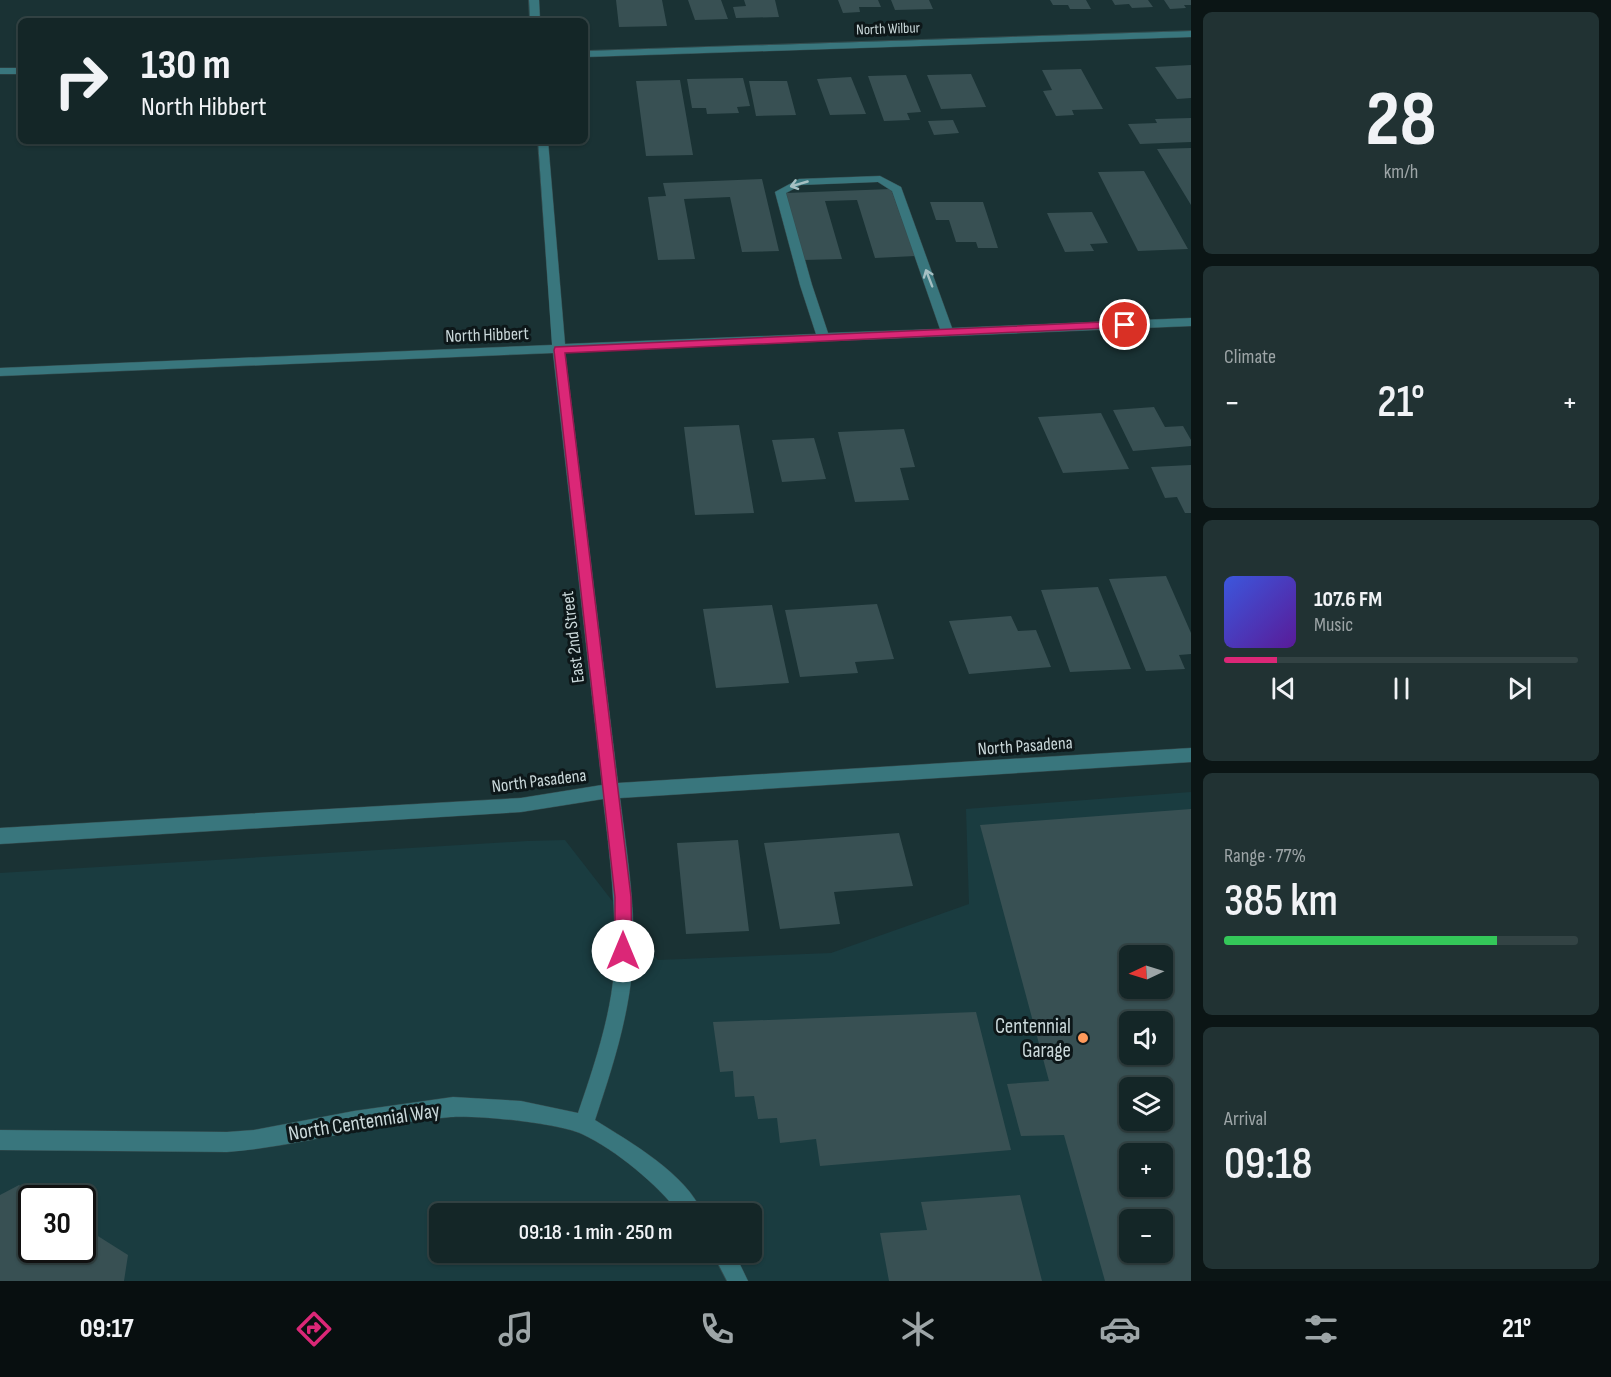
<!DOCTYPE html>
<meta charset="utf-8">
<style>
:root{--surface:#142627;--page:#213233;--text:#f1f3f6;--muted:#9da5a7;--line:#334344;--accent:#db2777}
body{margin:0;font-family:"Sofia Sans Condensed",sans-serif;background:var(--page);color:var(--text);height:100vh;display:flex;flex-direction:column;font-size:22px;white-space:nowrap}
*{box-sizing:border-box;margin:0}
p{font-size:20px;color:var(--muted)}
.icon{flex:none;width:33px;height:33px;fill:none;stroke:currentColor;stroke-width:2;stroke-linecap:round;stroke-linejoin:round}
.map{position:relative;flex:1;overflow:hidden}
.drawer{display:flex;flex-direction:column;gap:12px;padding:12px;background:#0b1515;width:420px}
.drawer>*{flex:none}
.hud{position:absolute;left:18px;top:18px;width:570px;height:126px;border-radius:9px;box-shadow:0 2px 4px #0004,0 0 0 2px var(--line);background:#142627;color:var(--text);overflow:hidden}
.needle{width:39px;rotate:266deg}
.buttons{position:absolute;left:1119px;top:945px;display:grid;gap:12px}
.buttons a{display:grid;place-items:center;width:54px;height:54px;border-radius:9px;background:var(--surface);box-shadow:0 2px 4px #0004,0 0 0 2px var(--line);font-size:30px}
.speed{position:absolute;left:18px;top:1185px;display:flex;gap:12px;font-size:30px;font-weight:700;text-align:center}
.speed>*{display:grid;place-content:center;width:78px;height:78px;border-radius:50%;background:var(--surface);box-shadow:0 2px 4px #0004,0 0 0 2px var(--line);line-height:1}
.speed .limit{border:3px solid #111;border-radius:9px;background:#fff;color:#111}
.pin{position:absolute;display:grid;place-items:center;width:51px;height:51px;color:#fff;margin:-26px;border:3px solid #fff;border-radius:50%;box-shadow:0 2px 6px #0007}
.me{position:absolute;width:66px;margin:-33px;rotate:0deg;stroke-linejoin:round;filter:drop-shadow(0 0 4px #0008)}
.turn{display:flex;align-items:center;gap:21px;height:126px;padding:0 24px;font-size:27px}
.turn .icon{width:78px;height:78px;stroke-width:2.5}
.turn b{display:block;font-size:42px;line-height:51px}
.big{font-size:45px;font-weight:600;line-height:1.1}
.drawer .widget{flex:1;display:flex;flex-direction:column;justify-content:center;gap:9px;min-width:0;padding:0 21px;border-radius:9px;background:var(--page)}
.drawer .dial{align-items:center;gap:0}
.dial b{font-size:78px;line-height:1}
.song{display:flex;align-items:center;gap:18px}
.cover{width:72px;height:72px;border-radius:9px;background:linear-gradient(135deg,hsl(230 70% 55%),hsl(270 70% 35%))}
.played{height:6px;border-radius:3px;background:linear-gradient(90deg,var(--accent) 15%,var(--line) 15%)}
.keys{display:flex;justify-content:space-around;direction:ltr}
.heat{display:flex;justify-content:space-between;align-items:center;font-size:33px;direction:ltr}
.charge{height:9px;border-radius:4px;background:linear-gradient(90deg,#34c759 77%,var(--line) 0)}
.trip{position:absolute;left:429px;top:1203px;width:333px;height:60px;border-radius:9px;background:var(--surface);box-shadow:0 2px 4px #0004,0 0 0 2px var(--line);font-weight:600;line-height:60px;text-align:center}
.tab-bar{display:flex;height:96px;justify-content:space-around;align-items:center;background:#080f10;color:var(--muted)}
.tab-bar .icon{width:42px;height:42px}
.tab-bar .on{color:var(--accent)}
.tab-bar b{font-size:27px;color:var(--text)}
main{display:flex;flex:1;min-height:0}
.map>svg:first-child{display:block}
.built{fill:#1a3c40;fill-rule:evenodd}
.building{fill:#385053;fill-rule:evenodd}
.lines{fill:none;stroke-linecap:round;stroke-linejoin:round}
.minor-casing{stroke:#364d4f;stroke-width:1}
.minor{fill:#39767d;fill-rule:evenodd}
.oneway{stroke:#a6c0c3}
.route{fill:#db2777;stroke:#8e194d;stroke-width:1.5}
.poi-dot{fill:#ff9a5b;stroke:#0d1719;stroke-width:2}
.labels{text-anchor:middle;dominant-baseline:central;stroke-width:6;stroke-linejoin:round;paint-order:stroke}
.far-street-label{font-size:15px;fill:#cad8da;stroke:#0d1719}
.street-label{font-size:18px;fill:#cad8da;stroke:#0d1719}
.near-poi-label{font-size:21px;fill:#cad8da;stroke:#0d1719;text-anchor:end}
.near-street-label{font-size:21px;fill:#cad8da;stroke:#0d1719}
</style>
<main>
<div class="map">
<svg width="1191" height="1281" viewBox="0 0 1191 1281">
<rect width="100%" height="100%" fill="#1a3234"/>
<path class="built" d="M1191,792V1281H0V873L527,841L565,840L658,960L831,953L969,904L966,809ZM1130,956H1162V988H1130ZM1130,1022H1162V1054H1130ZM1130,1088H1162V1120H1130ZM1130,1154H1162V1186H1130ZM32,1198H82V1250H32ZM440,1214H752V1252H440ZM1130,1220H1162V1252H1130Z"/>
<path class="building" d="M616,0H662L667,26L619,27Z
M688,0H721L728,19L695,20Z
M744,0H775L779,17L736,18L733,7L746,6Z
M838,0H878L881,7H859L860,12L843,13Z
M891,0H929L933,9L895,10Z
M1050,0H1086L1091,9H1070L1068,5H1053Z
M1112,0H1148L1153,7L1132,8L1129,4L1115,5Z
M1164,0H1191V5H1184L1186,8L1170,9Z
M1191,65V98L1177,99L1155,67Z
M1081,69L1103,109L1072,110L1074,115L1056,116L1043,91L1052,90L1042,70Z
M971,74L986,107L941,109L927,75Z
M906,75L921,112L907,113L910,120L884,121L868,76Z
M851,77L866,114L830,115L817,79Z
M743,78L750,106L737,107L739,113L707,114L706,108H692L687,79Z
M680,80L693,155L646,156L636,81Z
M749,81H787L796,115L756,116Z
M1191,118V142L1140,144L1128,124L1157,123L1155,119Z
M953,120L959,133L934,135L928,121Z
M1191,148V205L1157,149Z
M1144,171L1188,249L1138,251L1098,172Z
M762,179L779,251L742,252L730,197L684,199L695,259L658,260L648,197L666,196L663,183Z
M891,189L915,256L875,258L857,200L825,201L842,259L804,260L786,193Z
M930,202H983L998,248H978L976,242H956L949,220H936Z
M1092,212L1108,243L1090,244L1094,251L1065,252L1047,213Z
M1154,407L1165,427L1183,426L1191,440V446L1133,451L1113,410Z
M1101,413L1129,469L1063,473L1038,417Z
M739,425L754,513L695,515L684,427Z
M904,429L915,467L900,468L909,500L855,502L838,432Z
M814,438L826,479L782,482L772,440Z
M1191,465V513H1185L1177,497L1165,498L1151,467Z
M1166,576L1191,633V654L1179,655L1185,669L1146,671L1109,579Z
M1098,587L1131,669L1070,672L1041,590Z
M877,604L894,659L855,662L858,673L800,677L785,610Z
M772,605L789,683L716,688L703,609Z
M1011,616L1018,631L1036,630L1051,667L969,674L949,621Z
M1191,809V1281H1105L1064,1135L1021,1136L1007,1084L1049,1081L980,825ZM1130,956H1162V988H1130ZM1130,1022H1162V1054H1130ZM1130,1088H1162V1120H1130ZM1130,1154H1162V1186H1130ZM1130,1220H1162V1252H1130Z
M899,833L913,886L834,892L840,924L780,929L764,843Z
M738,840L749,931L686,934L677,843Z
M976,1012L1011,1150L820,1166L816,1139L780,1143L777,1118L758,1119L754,1096L735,1097L733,1071L720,1072L713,1022Z
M19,1185L40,1198H32V1250H82V1226L128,1255L124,1281H0V1195Z
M1020,1195L1042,1281H889L880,1233L927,1230L921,1202Z"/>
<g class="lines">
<g class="minor-casing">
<path id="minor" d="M529,0H539L540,21H530Z
M1191,31V37L585,57V51Z
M0,68H21V74H0Z
M538,141H548L565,344L816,334L800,285L775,192L799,179L880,176L901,187L952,328L1191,318V326L565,352L618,783L1191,748V762L620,798C627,855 637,914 632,972C627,1023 611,1072 595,1120C630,1142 687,1174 703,1214H680C657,1184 616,1150 582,1134C558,1123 478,1115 451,1117C376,1123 302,1146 227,1152L0,1150V1130L227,1132L254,1130L354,1111L453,1097L521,1101L578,1113C593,1069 611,1016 614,970C617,913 610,856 603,799L521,812L0,844V828L521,798L602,785L553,353L0,376V368L552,345ZM878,182L892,191L940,329L828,333L812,285L786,193L801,185Z
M712,1252H734L748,1281H727Z"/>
</g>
<use href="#minor" class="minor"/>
</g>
<defs><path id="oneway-shaft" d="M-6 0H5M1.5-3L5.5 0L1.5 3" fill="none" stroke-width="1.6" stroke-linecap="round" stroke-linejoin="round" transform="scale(1.5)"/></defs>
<g class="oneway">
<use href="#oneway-shaft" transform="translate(799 184) rotate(164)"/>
<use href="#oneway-shaft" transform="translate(929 278) rotate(-111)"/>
</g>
<path class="route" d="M1125,321L1129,322V327L565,353L631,897L632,951L629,957L623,959L618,957L615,951V897L554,350L555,347Z"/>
<circle class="poi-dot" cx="1083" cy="1038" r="6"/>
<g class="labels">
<g class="far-street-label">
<text transform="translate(888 29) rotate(-2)">North Wilbur</text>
</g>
<g class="street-label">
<text transform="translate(487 335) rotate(-2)">North Hibbert</text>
<text transform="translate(573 637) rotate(-97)">East 2nd Street</text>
<text transform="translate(1025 746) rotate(-4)">North Pasadena</text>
<text transform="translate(539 781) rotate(-7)">North Pasadena</text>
</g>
<g class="near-poi-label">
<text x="1071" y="1026">Centennial<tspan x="1071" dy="24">Garage</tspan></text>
</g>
<g class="near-street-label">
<text transform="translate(364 1122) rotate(-9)">North Centennial Way</text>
</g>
</g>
</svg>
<div class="buttons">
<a><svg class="needle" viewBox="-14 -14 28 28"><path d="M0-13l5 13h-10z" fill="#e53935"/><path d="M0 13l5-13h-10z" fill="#9da5a7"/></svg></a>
<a><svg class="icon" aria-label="sound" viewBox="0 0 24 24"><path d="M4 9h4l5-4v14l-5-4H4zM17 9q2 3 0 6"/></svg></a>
<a><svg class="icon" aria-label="layers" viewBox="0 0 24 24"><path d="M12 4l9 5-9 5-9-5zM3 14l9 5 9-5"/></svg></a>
<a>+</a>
<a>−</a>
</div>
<div class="speed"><div class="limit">30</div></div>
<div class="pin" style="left:1125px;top:325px;background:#d93025"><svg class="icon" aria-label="arrive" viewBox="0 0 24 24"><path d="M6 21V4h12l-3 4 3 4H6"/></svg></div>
<svg class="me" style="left:623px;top:951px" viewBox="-20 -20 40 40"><circle r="19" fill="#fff"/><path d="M0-13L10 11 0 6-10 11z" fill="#db2777"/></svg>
<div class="trip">09:18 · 1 min · 250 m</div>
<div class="hud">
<div class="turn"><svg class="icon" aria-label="right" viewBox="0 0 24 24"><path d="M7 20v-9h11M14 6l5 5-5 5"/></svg><div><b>130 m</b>North Hibbert</div></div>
</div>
</div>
<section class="drawer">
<div class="widget dial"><b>28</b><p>km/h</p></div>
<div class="widget"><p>Climate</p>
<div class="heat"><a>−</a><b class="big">21°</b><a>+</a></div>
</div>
<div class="widget">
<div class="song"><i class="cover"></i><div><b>107.6 FM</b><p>Music</p></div></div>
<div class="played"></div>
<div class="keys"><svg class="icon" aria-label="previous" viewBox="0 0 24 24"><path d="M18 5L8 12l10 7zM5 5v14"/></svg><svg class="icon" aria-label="pause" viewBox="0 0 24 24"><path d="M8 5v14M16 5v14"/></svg><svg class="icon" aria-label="next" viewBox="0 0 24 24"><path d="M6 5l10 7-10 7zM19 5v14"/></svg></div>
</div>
<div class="widget"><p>Range · 77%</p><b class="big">385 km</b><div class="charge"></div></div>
<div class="widget"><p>Arrival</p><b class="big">09:18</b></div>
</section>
</main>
<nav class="tab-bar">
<b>09:17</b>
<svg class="icon on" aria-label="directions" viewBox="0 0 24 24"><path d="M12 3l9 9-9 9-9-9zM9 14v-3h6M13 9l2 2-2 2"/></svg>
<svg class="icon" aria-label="music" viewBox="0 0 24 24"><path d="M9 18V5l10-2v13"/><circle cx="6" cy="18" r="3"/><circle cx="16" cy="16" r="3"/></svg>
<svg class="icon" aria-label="phone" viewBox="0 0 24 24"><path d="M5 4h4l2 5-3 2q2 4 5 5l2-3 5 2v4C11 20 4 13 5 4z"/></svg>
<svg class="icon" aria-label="climate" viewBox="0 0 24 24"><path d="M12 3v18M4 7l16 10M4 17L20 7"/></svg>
<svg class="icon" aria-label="car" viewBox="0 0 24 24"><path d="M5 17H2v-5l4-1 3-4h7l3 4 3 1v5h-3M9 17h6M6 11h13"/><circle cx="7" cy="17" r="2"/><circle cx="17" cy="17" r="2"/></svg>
<svg class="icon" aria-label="filters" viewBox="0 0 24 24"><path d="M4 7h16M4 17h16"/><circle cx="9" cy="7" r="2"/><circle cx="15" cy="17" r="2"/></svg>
<b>21°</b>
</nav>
